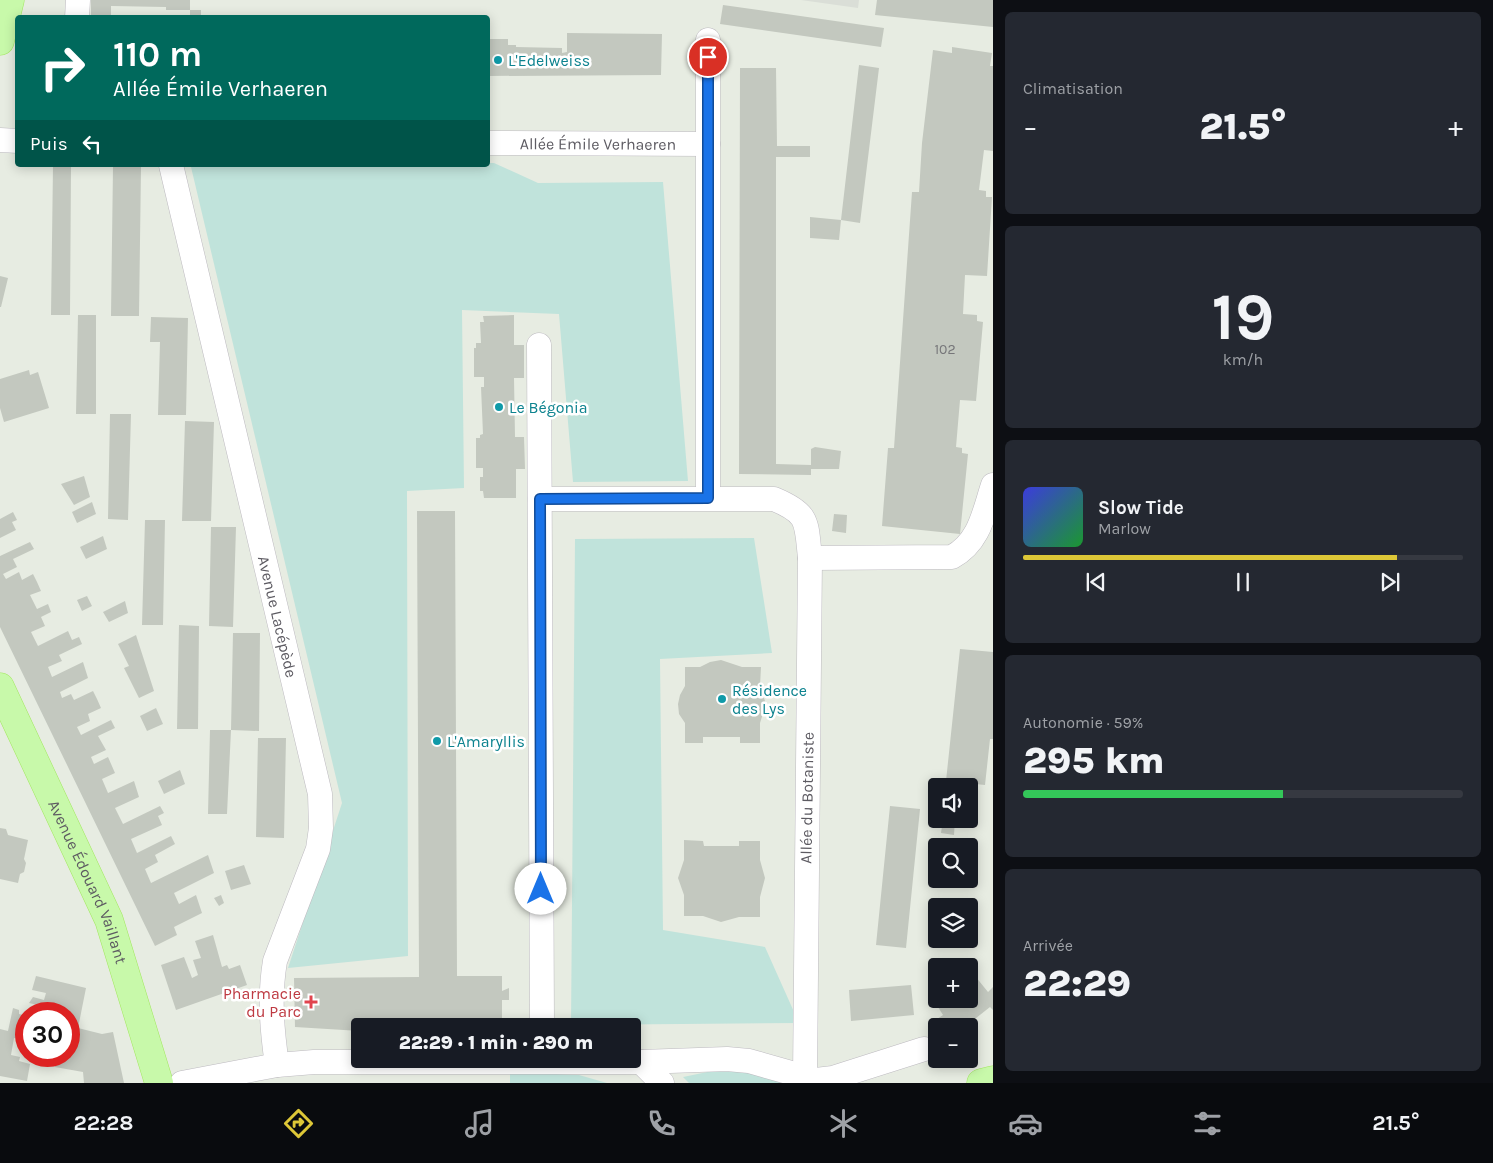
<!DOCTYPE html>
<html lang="fr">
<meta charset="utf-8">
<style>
:root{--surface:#171b24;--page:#242831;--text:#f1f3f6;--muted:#9ea1a6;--line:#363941;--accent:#ddc737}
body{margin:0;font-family:Karla,sans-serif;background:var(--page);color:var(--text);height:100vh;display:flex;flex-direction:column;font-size:19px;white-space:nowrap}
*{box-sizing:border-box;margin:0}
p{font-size:16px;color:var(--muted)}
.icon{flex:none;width:28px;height:28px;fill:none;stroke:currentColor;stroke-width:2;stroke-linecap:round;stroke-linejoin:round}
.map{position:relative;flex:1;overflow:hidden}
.side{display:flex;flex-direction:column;gap:12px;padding:12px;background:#0d0f14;width:500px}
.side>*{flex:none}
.top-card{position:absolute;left:15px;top:15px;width:475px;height:152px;border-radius:5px;box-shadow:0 2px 12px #0003;background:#00695c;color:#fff;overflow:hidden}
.tools{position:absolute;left:928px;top:778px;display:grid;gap:10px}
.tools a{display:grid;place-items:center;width:50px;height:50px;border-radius:5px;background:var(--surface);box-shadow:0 2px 12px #0003;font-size:25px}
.speed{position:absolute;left:15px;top:1002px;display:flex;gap:10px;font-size:25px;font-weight:700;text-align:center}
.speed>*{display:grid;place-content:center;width:65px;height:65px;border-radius:50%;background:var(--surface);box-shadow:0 2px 12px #0003;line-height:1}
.speed .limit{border:8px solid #d22;background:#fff;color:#111}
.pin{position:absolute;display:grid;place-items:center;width:42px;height:42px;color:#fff;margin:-21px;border:2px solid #fff;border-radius:50%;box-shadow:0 1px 5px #0007}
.me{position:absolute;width:55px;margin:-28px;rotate:0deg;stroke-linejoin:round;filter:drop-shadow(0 0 4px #0008)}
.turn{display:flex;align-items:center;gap:18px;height:105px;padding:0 15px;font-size:22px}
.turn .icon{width:65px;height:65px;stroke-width:2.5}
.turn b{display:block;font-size:35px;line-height:42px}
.then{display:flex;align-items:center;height:48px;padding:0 15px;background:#0003;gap:10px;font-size:19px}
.big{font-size:38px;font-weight:800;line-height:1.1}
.side .widget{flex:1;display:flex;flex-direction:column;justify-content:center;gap:8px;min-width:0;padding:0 18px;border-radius:8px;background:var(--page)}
.side .dial{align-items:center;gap:0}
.dial b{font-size:65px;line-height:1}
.song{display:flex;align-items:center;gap:15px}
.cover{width:60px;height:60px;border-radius:8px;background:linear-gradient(135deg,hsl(240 70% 55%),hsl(130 70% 35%))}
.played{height:5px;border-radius:2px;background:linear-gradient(90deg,var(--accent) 85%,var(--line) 85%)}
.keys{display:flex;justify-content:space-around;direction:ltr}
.heat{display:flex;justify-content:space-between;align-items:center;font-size:28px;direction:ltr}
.charge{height:8px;border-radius:4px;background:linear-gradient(90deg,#34c759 59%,var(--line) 0)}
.trip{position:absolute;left:351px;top:1018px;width:290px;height:50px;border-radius:5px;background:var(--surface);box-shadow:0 2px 12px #0003;font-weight:800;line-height:50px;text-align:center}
.dock{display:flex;height:80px;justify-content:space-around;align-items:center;background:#090b0e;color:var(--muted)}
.dock .icon{width:35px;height:35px}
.dock .on{color:var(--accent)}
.dock b{font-size:22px;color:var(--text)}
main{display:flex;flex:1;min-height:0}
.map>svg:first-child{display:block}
.industrial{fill:#daded7}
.green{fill:#c0e3db}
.building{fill:#c3c8bf}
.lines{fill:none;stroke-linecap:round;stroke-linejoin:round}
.minor-casing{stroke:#bdbac0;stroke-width:25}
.major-casing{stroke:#a3e760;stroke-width:29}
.minor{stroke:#fff;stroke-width:24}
.major{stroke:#c8f9aa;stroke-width:28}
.route-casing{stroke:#114b97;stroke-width:12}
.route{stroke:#1a73e8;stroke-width:9}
.culture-dot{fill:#0f9aa8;stroke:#fff;stroke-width:2}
.health-dot{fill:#e0444e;stroke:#fff;stroke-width:2}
.labels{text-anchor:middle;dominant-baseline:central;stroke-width:5;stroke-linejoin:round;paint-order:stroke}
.number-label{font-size:14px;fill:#767679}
.culture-label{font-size:16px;fill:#0d838f;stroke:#fff;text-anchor:start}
.street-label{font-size:16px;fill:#5d5b62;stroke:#fff}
.health-label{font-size:16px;fill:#be3a42;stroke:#fff;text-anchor:end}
</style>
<main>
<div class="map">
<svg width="993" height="1083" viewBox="0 0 993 1083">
<rect width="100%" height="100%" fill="#e7ece2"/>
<path class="industrial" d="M801,0H859L858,8Z"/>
<path class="green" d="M488,163H494L538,183L663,182L688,481L573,482L559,314L462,310L464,488L407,491L408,956L288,968L342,803L191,167L488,165Z
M754,538L772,653L660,659L663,930L765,947L799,1023L571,1025L575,539Z
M722,1069L744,1071L784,1083H689L683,1077Z
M510,1072L579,1075L607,1083H510Z"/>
<path class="building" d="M91,0H190V10H201V18H190V10H166V7L111,6V18H91Z
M877,0H993V27L875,15Z
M723,5L884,28L881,47L720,24Z
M567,33L662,34L661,75L488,76V39H508V45H516V47L562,48V53L567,52Z
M952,47L992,53L990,66H993V151L984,150L979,190L986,191V197H992L987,276L965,275L963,314L977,315V321L983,322L976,401L960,400L956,447L962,448V453L968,454L960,534L882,526L888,448H894L912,192H919L922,143L933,50L952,53Z
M859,65L879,68L860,223L841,220Z
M740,68H776L777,146H810V157H776V464L811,465V449L815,447L841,451L839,469H811V475L739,474Z
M53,166H71L70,315H51Z
M113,167H141L139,316H111Z
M810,217L841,220L839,240L810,238Z
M0,276L8,278L1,307H0Z
M78,315H96V414H76Z
M514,315V345H524V378H514L515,437H524L525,469H516V498H484L483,491H480V477H483V468H476V438H480V435L483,434L481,387H484V377H474V348H476V343H481L480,322H484L483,316Z
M151,317L188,318L186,415H158L160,342H150Z
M29,370L30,375L38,372L49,408L4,422L0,408V379Z
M110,414H131L128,520L108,519Z
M185,421L214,422L211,521H182Z
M84,476L90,497L74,505L61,484Z
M92,502L96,514L77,523L72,512Z
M417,511H455L457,976H502V991L509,988V1000H502V1026H360V1031L295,1027L294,978L419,977Z
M13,512L17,520L12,522L16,530L0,538V519Z
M834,514L847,515L846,533L832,531Z
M145,520H165L163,625H142Z
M211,527H236L233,627L209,626Z
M103,536L107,549L86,559L80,547Z
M30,542L34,549L13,559L17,567L3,574L6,579L19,572L22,580L33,574L37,582L41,591L30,595L37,609L48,604L51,612L41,617L45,626L31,632L38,646L68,631L72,640L79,637L82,644L59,655L62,661L48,667L52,677L83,662L88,678L60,692L62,698L71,694L74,700L93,691L97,699L101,708L88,714L90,721L77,727L81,735L111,720L115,728L98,736L106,750L91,757L94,764L108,757L115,773L102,779L108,793L134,781L139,797L115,808L123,824L160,806L164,813L158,816L162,825L131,839L137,853L171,836L175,844L155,855L158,862L145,869L151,883L208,855L214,873L174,893L179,904L196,895L202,913L174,927L177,935L155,946L0,627V556Z
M87,596L92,606L82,611L77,600Z
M125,601L128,613L109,622L103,612Z
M179,625L199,626L198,729H177Z
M233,633H260L259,731L231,730Z
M136,635L154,691L139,698L124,668L129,666L118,644Z
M960,649L993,652V739H990L985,785L946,781Z
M721,660L742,667H761L760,686L766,704L760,723V743H740V737H703V743H685V723L679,714L678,704L680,695L685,686V667H700L710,662Z
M156,708L163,724L147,731L140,716Z
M210,730H231L227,814H208Z
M258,738H286L284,838L256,837Z
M180,770L185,784L164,794L158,781Z
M890,806L920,809L906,948L876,945Z
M943,819H955L954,835L941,833Z
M0,828L6,829L8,835L28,840L24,859L26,863L24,872L20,874L18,883L0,879Z
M684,840L703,841L704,846H739V841H760V860L765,878L760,897V917H739L721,922L703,916H684V895L678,878L684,860Z
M244,865L251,884L231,890L225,871Z
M221,895L224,903L219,906L214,898Z
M213,935L222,967L227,965L229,969L240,965L247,985L176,1010L161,965L184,957L192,978L198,975L193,960L201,958L195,941Z
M971,971L988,992L993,987V1010L990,1007L966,1026L951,1024L936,1026L937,1019L943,1015L938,1007L939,999H969V973Z
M36,976L86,988L78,1028L102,1034L113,1032L124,1083H84L83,1072L55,1067L56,1056L71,1055L72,1050L69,1049V1014H54L55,1009L29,1003L33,997L44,1000L46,993L32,990Z
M911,985L914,1015L851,1021L849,990Z
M13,1008L19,1010V1014L26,1016V1040L14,1038L11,1055L20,1057L19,1061L30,1064L27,1081L0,1076V1029L8,1031Z"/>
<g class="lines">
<g class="minor-casing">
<g id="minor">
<path d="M77,18L78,0"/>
<path d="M0,140L18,141"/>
<path id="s1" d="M488,143L708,144"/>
<path id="s2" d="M171,165L320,794L321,828L318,849L275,961C269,997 272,1030 277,1065"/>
<path d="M539,345L542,1026"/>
<path d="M708,498V40"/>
<path d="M540,499H774C810,514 806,522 810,558L805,1078"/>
<path d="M810,558L952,557C980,542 984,512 993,485"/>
<path d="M641,1062L662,1083"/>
<path d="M182,1083L277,1065L314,1062H641L727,1059L749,1061L816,1080L833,1078L924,1049"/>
</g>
</g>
<g class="major-casing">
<g id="major">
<path d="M0,41L10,0"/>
<path id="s3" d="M0,687L109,920L159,1083"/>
<path d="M981,1083L993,1080"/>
</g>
</g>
<use href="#minor" class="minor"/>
<use href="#major" class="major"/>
</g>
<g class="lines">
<g class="route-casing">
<path id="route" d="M541,889L540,499L708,498V57"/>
</g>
<use href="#route" class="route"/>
</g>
<g class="culture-dot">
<circle cx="498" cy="60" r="5"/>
<circle cx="499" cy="407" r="5"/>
<circle cx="722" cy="699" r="5"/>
<circle cx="437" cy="741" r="5"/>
</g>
<path class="health-dot" d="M308.5 994.5h5v5h5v5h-5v5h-5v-5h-5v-5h5z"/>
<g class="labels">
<g class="number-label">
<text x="945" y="349">102</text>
</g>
<g class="culture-label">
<text x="508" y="60">L'Edelweiss</text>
<text x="509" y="407">Le Bégonia</text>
<text x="732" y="690">Résidence<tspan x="732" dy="18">des Lys</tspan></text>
<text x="447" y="741">L'Amaryllis</text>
</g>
<g class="street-label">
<text stroke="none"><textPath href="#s1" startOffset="110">Allée Émile Verhaeren</textPath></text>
<text stroke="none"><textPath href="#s2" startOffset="464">Avenue Lacépède</textPath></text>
<text transform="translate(807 798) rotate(-89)">Allée du Botaniste</text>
<text stroke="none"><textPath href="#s3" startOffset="214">Avenue Édouard Vaillant</textPath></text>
</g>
<g class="health-label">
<text x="301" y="993">Pharmacie<tspan x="301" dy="18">du Parc</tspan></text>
</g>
</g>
</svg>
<div class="tools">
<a><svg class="icon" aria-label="sound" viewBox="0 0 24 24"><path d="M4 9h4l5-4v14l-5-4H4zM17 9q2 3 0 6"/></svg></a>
<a><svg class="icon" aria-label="search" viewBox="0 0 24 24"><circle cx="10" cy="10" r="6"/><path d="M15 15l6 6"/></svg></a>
<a><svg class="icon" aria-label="layers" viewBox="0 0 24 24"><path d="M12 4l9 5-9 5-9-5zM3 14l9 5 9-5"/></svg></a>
<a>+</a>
<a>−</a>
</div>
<div class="speed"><div class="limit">30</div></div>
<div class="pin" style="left:708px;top:57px;background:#d93025"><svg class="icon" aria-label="arrive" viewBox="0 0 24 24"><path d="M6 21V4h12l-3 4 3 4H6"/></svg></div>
<svg class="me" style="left:541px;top:889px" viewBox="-20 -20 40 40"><circle r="19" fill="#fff"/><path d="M0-13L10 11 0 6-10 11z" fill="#1a73e8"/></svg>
<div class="trip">22:29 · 1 min · 290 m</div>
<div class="top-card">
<div class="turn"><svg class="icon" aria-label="right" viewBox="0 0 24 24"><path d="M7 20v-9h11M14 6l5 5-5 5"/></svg><div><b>110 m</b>Allée Émile Verhaeren</div></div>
<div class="then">Puis<svg class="icon" aria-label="left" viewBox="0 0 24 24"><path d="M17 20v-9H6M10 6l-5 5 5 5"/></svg></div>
</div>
</div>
<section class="side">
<div class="widget"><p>Climatisation</p>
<div class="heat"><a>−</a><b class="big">21.5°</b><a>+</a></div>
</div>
<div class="widget dial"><b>19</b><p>km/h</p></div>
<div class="widget">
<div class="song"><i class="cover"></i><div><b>Slow Tide</b><p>Marlow</p></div></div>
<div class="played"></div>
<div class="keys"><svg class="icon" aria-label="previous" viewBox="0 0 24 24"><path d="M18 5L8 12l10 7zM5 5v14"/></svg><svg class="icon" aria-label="pause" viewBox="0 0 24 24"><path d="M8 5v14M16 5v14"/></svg><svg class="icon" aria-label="next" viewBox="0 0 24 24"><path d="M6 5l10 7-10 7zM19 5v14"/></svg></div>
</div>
<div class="widget"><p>Autonomie · 59%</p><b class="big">295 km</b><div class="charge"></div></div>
<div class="widget"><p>Arrivée</p><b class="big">22:29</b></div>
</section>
</main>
<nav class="dock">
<b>22:28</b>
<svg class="icon on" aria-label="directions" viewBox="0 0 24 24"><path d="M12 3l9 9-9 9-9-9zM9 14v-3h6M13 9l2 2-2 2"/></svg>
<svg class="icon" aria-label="music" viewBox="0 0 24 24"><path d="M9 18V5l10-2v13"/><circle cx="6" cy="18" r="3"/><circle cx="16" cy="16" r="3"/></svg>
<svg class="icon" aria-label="phone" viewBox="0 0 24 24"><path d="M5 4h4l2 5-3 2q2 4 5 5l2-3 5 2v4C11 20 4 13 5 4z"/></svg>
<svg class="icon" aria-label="climate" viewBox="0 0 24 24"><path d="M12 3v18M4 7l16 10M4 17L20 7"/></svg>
<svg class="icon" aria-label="car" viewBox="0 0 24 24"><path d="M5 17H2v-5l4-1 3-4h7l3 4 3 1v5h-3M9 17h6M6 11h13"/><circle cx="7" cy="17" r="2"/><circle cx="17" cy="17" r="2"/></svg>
<svg class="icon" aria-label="filters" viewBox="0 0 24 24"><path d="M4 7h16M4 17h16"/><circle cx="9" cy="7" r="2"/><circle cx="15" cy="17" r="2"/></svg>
<b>21.5°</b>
</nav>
